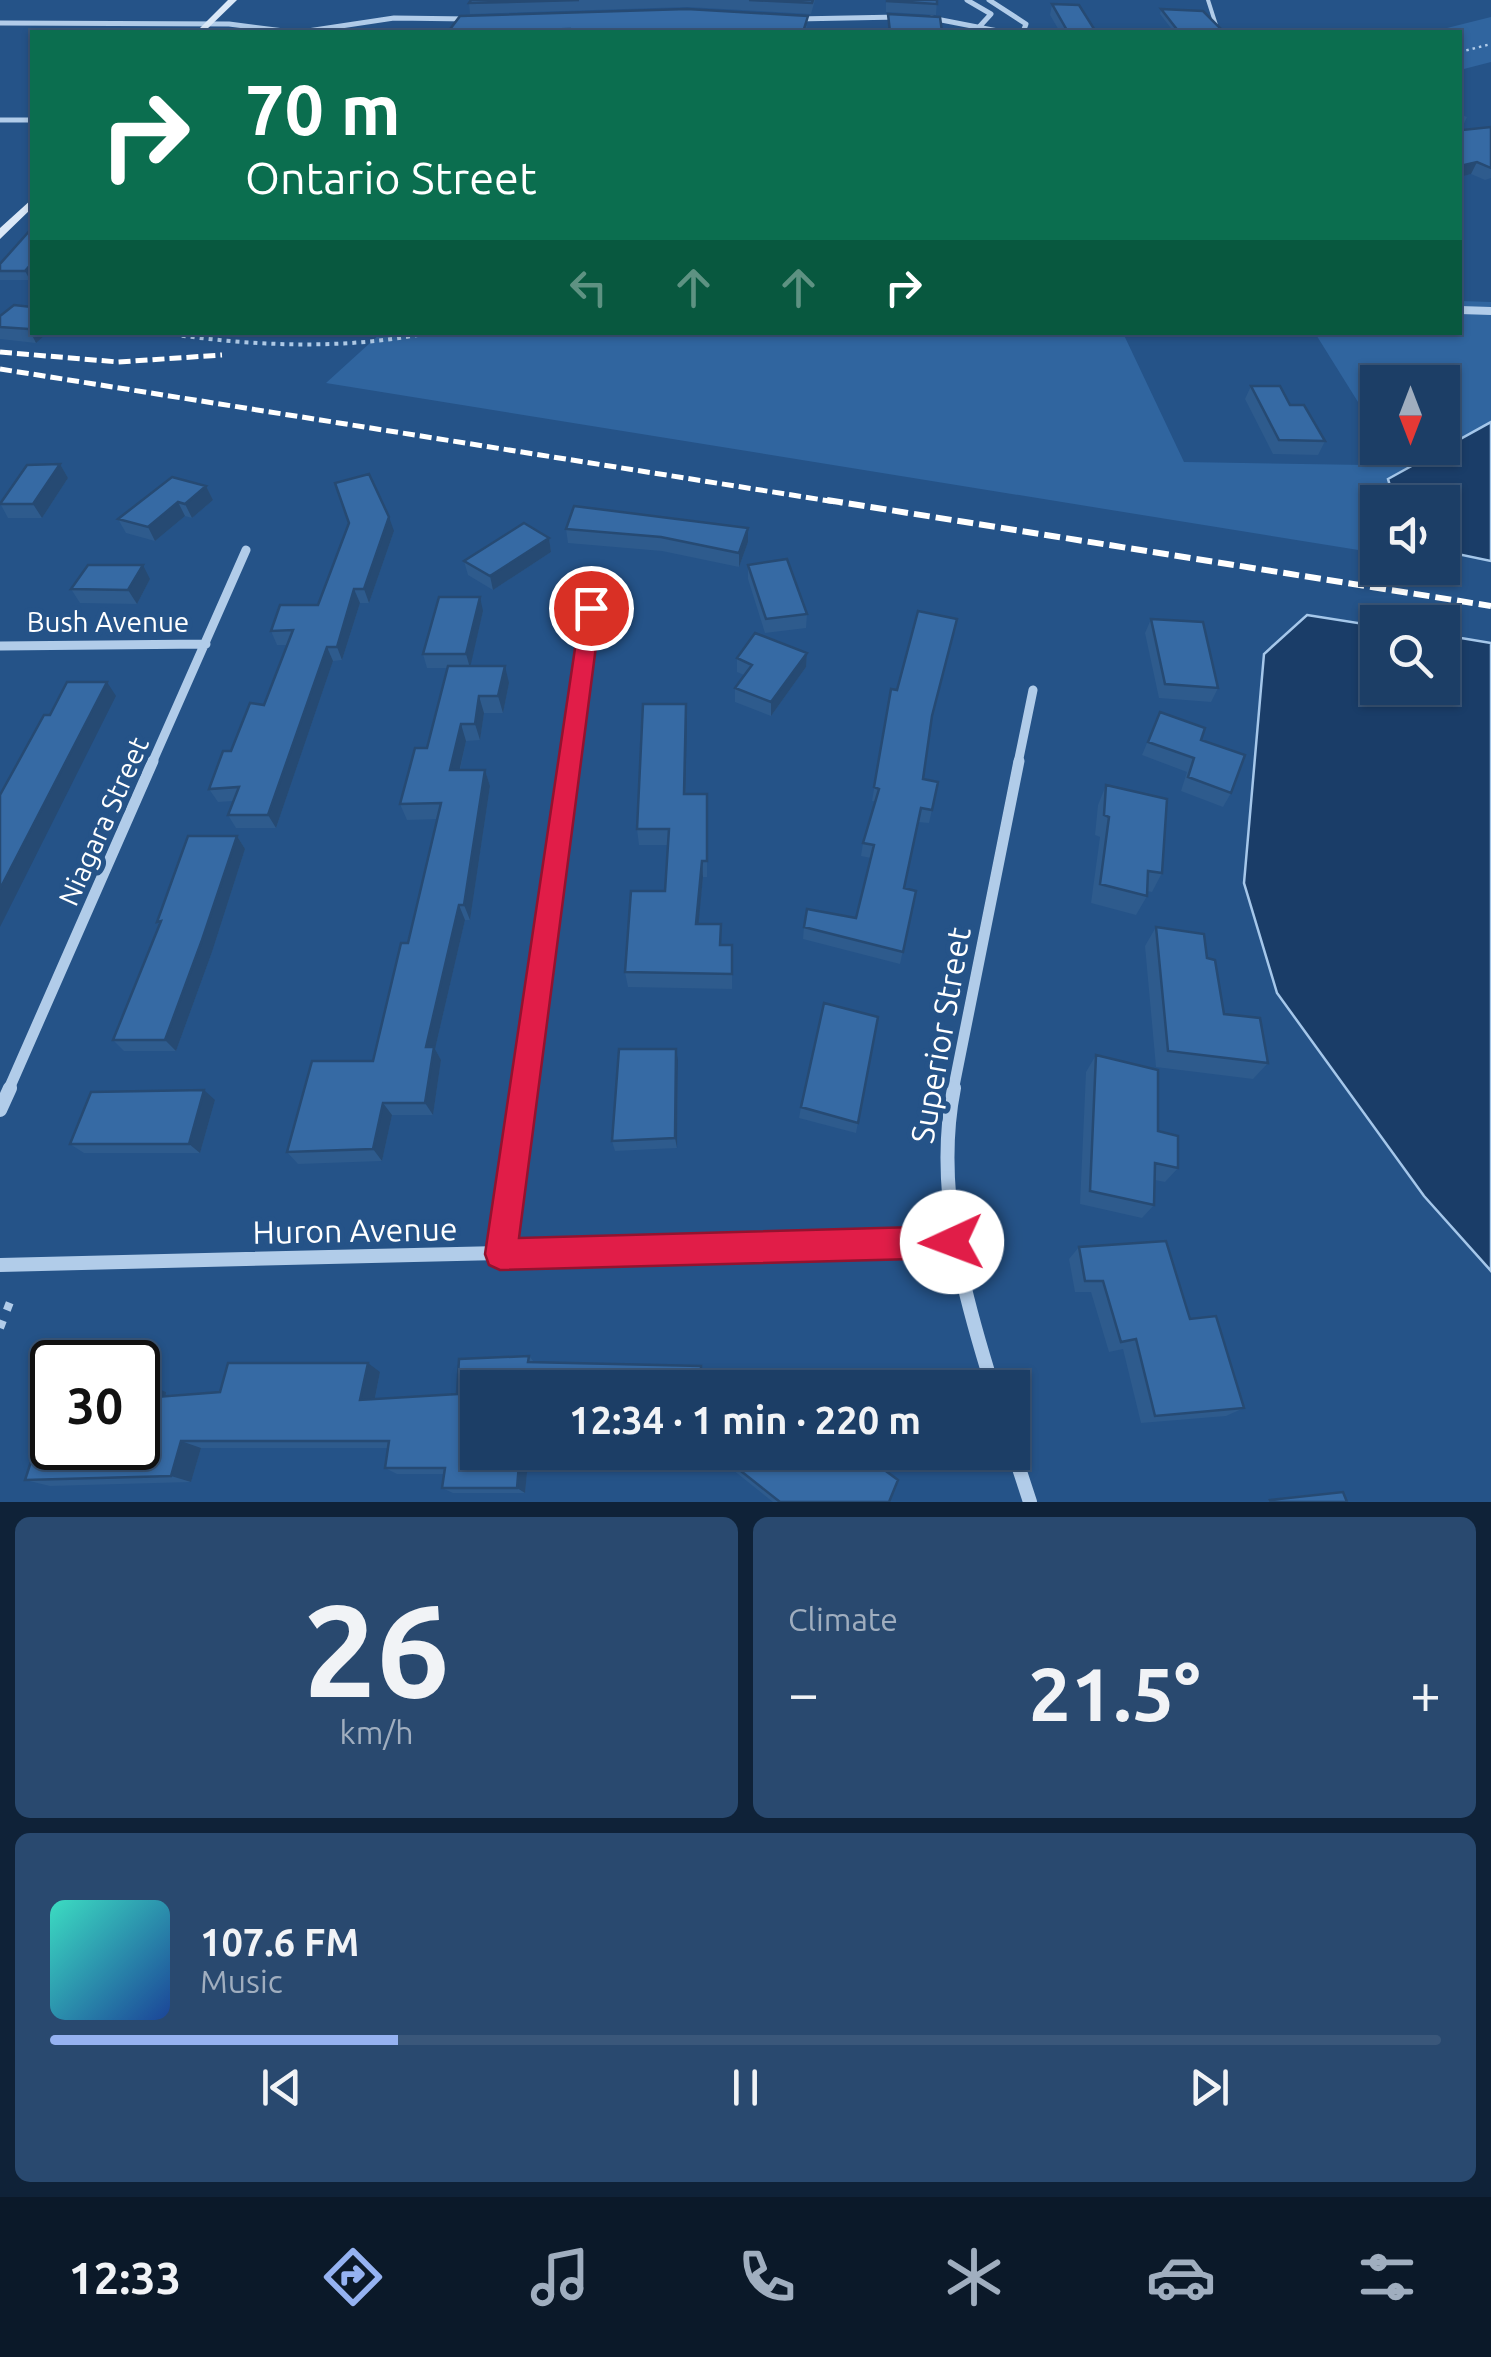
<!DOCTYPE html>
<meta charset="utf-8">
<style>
:root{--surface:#1c3e66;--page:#29496f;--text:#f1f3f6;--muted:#a0aebf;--line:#3a577a;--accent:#95b2f1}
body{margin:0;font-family:Ubuntu,sans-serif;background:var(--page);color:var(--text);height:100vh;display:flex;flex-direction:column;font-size:38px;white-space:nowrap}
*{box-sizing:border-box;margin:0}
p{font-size:32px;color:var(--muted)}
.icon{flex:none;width:55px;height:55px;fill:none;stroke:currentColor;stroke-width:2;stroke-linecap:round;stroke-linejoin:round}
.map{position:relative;height:1502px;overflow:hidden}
.sheet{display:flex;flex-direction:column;gap:15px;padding:15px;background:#0f2238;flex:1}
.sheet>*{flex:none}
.top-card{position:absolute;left:30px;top:30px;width:1432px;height:305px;border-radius:0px;box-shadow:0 2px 8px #0004,0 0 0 2px var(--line);background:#0b6e4f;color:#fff;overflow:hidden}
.needle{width:65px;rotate:180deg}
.buttons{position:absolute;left:1360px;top:365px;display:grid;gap:20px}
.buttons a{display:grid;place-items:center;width:100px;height:100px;border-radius:0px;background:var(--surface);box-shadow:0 2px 8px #0004,0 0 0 2px var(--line);font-size:50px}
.speed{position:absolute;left:30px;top:1340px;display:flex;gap:20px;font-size:50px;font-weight:700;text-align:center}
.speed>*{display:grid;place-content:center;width:130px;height:130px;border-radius:50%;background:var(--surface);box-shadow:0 2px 8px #0004,0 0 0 2px var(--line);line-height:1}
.speed .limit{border:5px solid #111;border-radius:15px;background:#fff;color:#111}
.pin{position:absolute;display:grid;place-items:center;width:85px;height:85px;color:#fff;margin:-42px;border:5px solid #fff;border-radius:50%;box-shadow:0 2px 10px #0007}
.me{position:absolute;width:110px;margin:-55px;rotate:268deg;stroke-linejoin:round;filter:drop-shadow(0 0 8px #0008)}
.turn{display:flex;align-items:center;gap:35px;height:210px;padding:0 50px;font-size:45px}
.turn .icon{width:130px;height:130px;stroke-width:2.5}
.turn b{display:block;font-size:70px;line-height:85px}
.lanes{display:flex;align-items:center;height:95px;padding:0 50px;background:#0003;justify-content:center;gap:50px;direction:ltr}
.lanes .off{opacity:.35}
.big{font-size:75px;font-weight:700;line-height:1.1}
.sheet .widget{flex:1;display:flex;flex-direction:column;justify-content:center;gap:15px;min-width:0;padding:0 35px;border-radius:15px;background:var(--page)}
.sheet .dial{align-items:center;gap:0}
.dial b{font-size:130px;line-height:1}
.song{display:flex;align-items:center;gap:30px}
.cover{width:120px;height:120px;border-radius:15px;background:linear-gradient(135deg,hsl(170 70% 55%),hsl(220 70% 35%))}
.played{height:10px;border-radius:5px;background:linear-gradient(90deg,var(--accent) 25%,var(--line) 25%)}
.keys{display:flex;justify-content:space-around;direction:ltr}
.heat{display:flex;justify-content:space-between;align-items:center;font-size:55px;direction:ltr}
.sheet .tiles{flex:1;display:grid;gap:15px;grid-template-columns:1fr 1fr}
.widget:last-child{grid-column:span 2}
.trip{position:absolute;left:460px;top:1370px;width:570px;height:100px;border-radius:0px;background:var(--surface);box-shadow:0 2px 8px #0004,0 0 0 2px var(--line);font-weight:700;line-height:100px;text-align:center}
.tab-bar{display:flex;height:160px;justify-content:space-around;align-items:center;background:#0b1929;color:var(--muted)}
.tab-bar .icon{width:70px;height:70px}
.tab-bar .active{color:var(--accent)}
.tab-bar b{font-size:45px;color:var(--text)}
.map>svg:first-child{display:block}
.green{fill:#30659f}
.water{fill:#1a3d68;stroke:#a5c7ea;stroke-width:2.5}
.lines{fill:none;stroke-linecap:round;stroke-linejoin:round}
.path-far2{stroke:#b1cce9;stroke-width:2.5;stroke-dasharray:2.5 4;stroke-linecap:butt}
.path-far1{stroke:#b1cce9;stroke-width:4;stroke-dasharray:4 5;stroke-linecap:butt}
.path{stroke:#b1cce9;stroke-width:8;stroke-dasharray:8 11;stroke-linecap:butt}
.lane{stroke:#b1cce9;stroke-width:4}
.street-far4{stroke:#b1cce9;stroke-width:5}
.street-far3{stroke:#b1cce9;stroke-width:8}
.street-far2{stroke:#b1cce9;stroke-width:9}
.street-far1{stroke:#b1cce9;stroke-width:11}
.street{stroke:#b1cce9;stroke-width:14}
.secondary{fill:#dbe8f7;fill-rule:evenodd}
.rail-far1{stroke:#fff;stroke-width:5;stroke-dasharray:12 5;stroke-linecap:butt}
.rail{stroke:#fff;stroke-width:6;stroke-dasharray:16 6;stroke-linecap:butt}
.wall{fill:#2e5b8d}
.shaded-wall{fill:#264a73}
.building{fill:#366aa4;stroke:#264a73;stroke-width:2.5}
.route{fill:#e11d48;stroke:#92132f;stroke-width:2.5}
.labels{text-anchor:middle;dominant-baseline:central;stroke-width:10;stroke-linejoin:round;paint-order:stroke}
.street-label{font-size:28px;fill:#fff;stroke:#255388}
.near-street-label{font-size:32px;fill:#fff;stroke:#255388}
</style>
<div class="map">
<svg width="1491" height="1502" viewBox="0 0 1491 1502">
<rect width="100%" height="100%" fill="#255388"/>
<path class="green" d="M1491,17V62L1460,70V32H1431Z
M1460,301L1491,302V422L1442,447V382H1378V448H1442L1388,479L1395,502H1378L1377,553L326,383L381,333H1123L1184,462L1366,465L1368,418L1315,333L1460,332Z"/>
<path class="water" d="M1491,422V561L1443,551L1442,502H1395L1388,479Z
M1307,615L1377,626L1378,688H1442L1443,635L1491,643V1271L1424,1196L1277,993L1244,883L1264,654Z"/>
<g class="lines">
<path class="path-far2" d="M1460,52L1491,44"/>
<path class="path-far1" d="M155,332C250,346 340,351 434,332"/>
<path class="path" d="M0,1328L10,1302"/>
<path class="lane" d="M1208,0L1216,25"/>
<path class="street-far4" d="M967,0L991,14L980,26
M989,0L1026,24L1023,32
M931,18L1003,32
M796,19L899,17
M0,23L229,24L292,32
M301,32L394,18L469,19
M0,120H32"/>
<path class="street-far3" d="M1460,310L1491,311"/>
<path class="street-far2" d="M0,646L206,644
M152,763L246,550
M569,763L591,608
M1018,763L1033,690"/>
<path class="street-far1" d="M8,1091L153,761
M523,1091L569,761
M953,1091L1019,761"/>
<path class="street" d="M954,1088C934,1189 963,1292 993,1388
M0,1110L10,1088
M500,1254L523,1088
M0,1265L951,1242
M1012,1447L1030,1502"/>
<path class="secondary" d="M228,0H237L204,32H196Z
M32,199V208L0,239V228Z"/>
<path class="rail-far1" d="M0,352L118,362L222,355
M0,369L842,503"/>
<path class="rail" d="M827,500L1491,606"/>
</g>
<path class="wall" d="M471,0H815L811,14L687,7L470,14L469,3Z
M886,0H937L936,15L886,12Z
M1052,4L1096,32H1060L1050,15Z
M1161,9L1224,32H1174L1160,14Z
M460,16L807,26L805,32H448Z
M1460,114L1467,117L1462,128L1463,130L1491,127V178L1485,180L1471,174L1460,177Z
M32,228L30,280H0V264Z
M32,307L36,343L0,339V316Z
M1251,386L1290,405L1325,441L1318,455L1273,454L1245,399Z
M60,464L68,478L42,518H8L0,503Z
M206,486L213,500L192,518L185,516L155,541L126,533L118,519Z
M566,529L748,542L739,567L662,551L568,543Z
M394,531L369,603H360L342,660L333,661L276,828H236L228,815L233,801L218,802L209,789L231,751L264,705L287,645H277L271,631L318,605Z
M549,538L551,552L493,590L468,575L464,561Z
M748,565L807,614L806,628L765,633L748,579Z
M150,579L137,604L80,603L71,589Z
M483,611L470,666L509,683L503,713H484L480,740L466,741L460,770H485L490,786L470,920H465L435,1049L441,1060L433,1115H392L382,1161L298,1164L287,1152L373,1061L408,943L437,819L407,820L400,804L427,748L448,668H427L423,654Z
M1151,619L1218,688L1211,702L1159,698L1145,633Z
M807,653L806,667L771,716L735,702V688L744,675L737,672V658Z
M891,689L931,722L923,779L938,782L929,823L918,822L904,888L916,891L900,964L803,939L804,927L856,918L871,858L861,856L863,843L875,801H872Z
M686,704V794L707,810V877H703L698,924L721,945H732V989L628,987L625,972L665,891L668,845H639L637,829Z
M1160,712L1201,740L1231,793L1223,807L1181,791L1187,772L1142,755Z
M1106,785L1162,873L1152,892L1147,891V896L1136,915L1091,903L1100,837L1095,835L1098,805Z
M237,836L245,849L212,952L176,1051H124L113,1040L160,925L157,922Z
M1156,927L1207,958L1224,1014L1268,1063L1253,1079L1156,1067L1145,946Z
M878,1017L856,1133L799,1118L801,1107Z
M1096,1055L1158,1131L1178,1168L1165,1182L1155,1180L1154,1205L1142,1218L1080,1204L1086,1072Z
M678,1060L677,1148L615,1151L612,1141Z
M215,1100L200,1153H84L70,1144Z
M1079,1247L1190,1319L1244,1408L1226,1416L1141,1423L1123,1349L1109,1352L1091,1292H1075L1069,1259Z
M529,1356L534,1362L701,1366L702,1375L478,1452H529L525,1493H453L442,1488L445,1474H397L385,1468L388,1448H201L191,1482L50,1486L25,1480L138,1448V1373L142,1375L139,1384L166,1392V1396L220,1392L380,1372L375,1399L457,1394Z
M727,1460L889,1502H773L728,1466Z"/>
<path class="shaded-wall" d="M1477,162L1471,174L1460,177V166Z
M32,263V278L30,280L25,271Z
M32,326V332H48L36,343L29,329Z
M60,464L68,478L42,518L33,504Z
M206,486L213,500L192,518L185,504Z
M178,502L185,516L155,541L148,527Z
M389,517L394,531L369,603L364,589Z
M748,528V542L739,567V553Z
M549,538L551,552L493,590L490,576Z
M143,565L150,579L137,604L128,590Z
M354,589L360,603L342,660L337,647Z
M480,597L483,611L470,668L466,654Z
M327,647L333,661L276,828L268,815Z
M807,653L806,667L771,716V702Z
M505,666L509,683L503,713L498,696Z
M107,682L116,696L0,927V889Z
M479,696L484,713L480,740L475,724Z
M686,704L687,721L685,810L684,794Z
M461,724L466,741L456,786L450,770Z
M485,770L490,786L470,920L464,905Z
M237,836L245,849L212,952L176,1051L165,1040Z
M702,861L703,877L697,940L696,924Z
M459,905L465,920L435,1049L441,1060L433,1115L425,1103L426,1047Z
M676,1049L678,1060L677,1148L675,1138Z
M204,1090L215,1100L200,1153L189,1144Z
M383,1103L392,1115L382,1161L373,1149Z
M368,1363L380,1372L373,1408L360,1400Z
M146,1384L166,1392L165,1406L144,1398Z
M181,1441L201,1448L191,1482L171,1476Z
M520,1452H529L525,1493L517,1488Z"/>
<path class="building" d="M471,0H579L469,3Z
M749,0H813L812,3Z
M887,0H937V4L887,1Z
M1052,4L1079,5L1096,32H1068Z
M687,9L808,16L803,32H565L568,29L448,32L460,16Z
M1161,9L1203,11L1224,32H1179Z
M888,14L940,17L942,32H890Z
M1460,123L1463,130L1491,127V168L1477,162L1460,166Z
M32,228V263L25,271H0V264Z
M14,305L32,307V326L29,329L0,327V316Z
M1251,386H1280L1290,405H1304L1325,441L1279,440Z
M60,464L33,504H0L27,465Z
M369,474L389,517L364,589H354L337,647H327L268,815H228L239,787L209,789L223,751H231L250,703L264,705L293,630L271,631L280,605H318L349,523L335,483Z
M172,477L206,486L185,504L178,502L148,527L118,519Z
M574,506L748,528L739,553L661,537L566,529Z
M524,523L549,538L490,576L464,561Z
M787,559L807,614L766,619L748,565Z
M88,565H143L128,590L71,589Z
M439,597H480L466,654H423Z
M918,611L957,619L932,716L923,779L938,782L932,810L921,808L904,888L916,891L903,952L804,927L807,909L856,918L874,845L863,843L879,789L874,787L891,689L897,690Z
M1151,619L1203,622L1218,688L1165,684Z
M755,633L807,653L771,702L735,688L752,665L737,658Z
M448,666H505L498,696H479L475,724H461L450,770H485L464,905H459L426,1047H434L425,1103H383L373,1149L287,1152L312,1061H373L401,943H408L441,803L400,804L415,748H427Z
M67,682H107L0,889V795L44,715H50Z
M643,704H686L684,794H707V861H702L696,924H721L720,945H732V974L625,972L631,891H665L669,829H637Z
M1160,712L1205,728L1201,740L1245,755L1231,793L1188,777L1194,758L1148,742Z
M1106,785L1167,799L1162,873L1148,871L1147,896L1100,884L1109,817L1104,815Z
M188,836H237L202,940L165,1040H113L161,921L157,922Z
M1156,927L1204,934L1207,958L1215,960L1224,1014L1260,1018L1268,1063L1168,1051Z
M824,1003L878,1017L858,1123L801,1107Z
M619,1049H676L675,1138L612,1141Z
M1096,1055L1158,1070V1131L1178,1136V1168L1155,1163L1154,1205L1090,1191Z
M204,1090L189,1144H70L91,1092Z
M1166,1241L1190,1319L1216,1316L1244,1408L1155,1416L1136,1339L1121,1342L1103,1281H1085L1079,1247Z
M529,1356L528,1362L701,1366L700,1388H478V1452H520L517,1488H442L445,1468H385L389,1441H181L171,1476L25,1480L52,1397V1448H138V1384H146L144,1398L220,1392L228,1363H368L360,1400L457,1394L459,1359Z
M777,1370L802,1388H767Z
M731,1452H860L898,1480L889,1502H780L727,1460Z
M1343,1492L1347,1502H1271L1270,1500Z"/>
<path class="route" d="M591,601L601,608L519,1238L952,1226L963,1231L967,1242L963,1253L952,1258L500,1270L489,1265L485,1254L581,608Z"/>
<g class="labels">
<g class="street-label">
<text x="108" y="621">Bush Avenue</text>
<text transform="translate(103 821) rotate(-66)">Niagara Street</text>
</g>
<g class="near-street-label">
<text transform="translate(940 1035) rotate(-80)">Superior Street</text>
<text transform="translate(355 1230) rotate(-1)">Huron Avenue</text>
</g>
</g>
</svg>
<div class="buttons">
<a><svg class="needle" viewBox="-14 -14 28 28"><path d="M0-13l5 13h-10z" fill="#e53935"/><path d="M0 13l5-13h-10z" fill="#a0aebf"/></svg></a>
<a><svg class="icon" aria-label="sound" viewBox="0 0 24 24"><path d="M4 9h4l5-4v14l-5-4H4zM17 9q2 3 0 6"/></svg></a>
<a><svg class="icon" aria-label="search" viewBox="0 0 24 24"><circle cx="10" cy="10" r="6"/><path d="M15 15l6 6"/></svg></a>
</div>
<div class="speed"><div class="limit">30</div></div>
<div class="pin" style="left:591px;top:608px;background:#d93025"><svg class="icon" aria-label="arrive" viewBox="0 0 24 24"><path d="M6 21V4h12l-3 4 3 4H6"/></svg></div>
<svg class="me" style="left:952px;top:1242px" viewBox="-20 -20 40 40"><circle r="19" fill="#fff"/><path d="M0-13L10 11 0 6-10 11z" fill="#e11d48"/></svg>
<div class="trip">12:34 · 1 min · 220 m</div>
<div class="top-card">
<div class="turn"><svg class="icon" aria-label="right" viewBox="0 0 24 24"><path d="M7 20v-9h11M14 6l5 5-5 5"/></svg><div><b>70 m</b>Ontario Street</div></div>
<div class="lanes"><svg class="icon off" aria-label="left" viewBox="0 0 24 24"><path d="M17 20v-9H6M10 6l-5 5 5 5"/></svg><svg class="icon off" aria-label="ahead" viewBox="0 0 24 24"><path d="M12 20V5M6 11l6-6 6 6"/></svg><svg class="icon off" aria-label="ahead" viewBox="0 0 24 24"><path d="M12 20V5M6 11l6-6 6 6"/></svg><svg class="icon" aria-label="right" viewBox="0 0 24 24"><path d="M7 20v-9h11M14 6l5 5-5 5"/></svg></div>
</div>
</div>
<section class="sheet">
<div class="tiles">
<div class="widget dial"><b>26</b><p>km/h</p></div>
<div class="widget"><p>Climate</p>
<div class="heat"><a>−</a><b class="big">21.5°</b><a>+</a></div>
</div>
<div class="widget">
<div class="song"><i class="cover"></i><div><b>107.6 FM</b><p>Music</p></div></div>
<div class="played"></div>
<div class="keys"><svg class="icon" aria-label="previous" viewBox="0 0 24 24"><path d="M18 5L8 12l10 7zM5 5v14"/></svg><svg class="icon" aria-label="pause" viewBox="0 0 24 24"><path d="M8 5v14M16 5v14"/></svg><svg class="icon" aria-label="next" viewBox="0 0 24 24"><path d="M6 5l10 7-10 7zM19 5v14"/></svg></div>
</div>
</div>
</section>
<nav class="tab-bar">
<b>12:33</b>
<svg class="icon active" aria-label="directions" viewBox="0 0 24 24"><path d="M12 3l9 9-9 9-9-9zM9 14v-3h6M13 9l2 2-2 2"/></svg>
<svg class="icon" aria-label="music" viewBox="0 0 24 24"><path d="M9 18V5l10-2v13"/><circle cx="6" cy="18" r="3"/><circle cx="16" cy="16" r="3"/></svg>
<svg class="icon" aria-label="phone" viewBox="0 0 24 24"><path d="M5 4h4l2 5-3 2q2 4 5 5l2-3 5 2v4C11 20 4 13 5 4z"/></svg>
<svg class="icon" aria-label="climate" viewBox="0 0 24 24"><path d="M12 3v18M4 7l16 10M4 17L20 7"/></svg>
<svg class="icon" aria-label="car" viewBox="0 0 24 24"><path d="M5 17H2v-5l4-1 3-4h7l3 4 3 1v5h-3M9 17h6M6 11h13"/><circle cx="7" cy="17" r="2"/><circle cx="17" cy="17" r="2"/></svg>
<svg class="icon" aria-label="filters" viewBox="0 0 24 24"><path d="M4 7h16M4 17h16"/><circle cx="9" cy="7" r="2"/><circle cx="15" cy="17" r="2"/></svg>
</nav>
